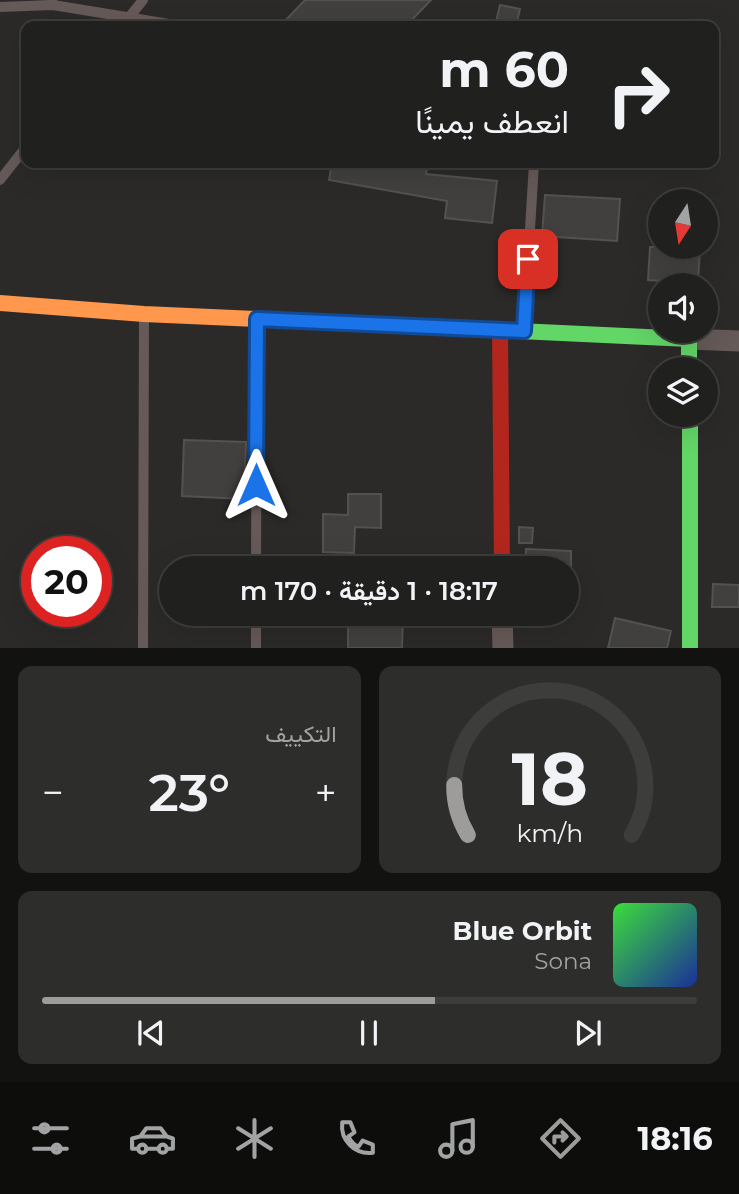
<!DOCTYPE html>
<html lang="ar">
<meta charset="utf-8">
<style>
:root{--surface:#20201e;--page:#2d2d2b;--text:#f1f3f6;--muted:#a2a3a4;--line:#3d3e3c;--accent:#9d9c9a}
body{margin:0;font-family:Montserrat,Vazirmatn,sans-serif;background:var(--page);color:var(--text);direction:rtl;height:100vh;display:flex;flex-direction:column;font-size:26px;white-space:nowrap}
*{box-sizing:border-box;margin:0}
p{font-size:23px;color:var(--muted)}
.icon{flex:none;width:38px;height:38px;fill:none;stroke:currentColor;stroke-width:2;stroke-linecap:round;stroke-linejoin:round}
.map{position:relative;height:648px;overflow:hidden;direction:ltr}
.sheet{display:flex;flex-direction:column;gap:18px;padding:18px;background:#121210;flex:1}
.sheet>*{flex:none}
.guide{position:absolute;left:21px;top:21px;width:698px;height:147px;border-radius:14px;box-shadow:0 7px 28px #0002,0 0 0 2px var(--line);direction:rtl;background:#20201e;color:var(--text);overflow:hidden}
.needle{width:46px;rotate:192deg}
.controls{position:absolute;left:648px;top:189px;display:grid;gap:14px}
.controls a{display:grid;place-items:center;width:70px;height:70px;border-radius:50%;background:var(--surface);box-shadow:0 7px 28px #0002,0 0 0 2px var(--line);font-size:35px}
.speed{position:absolute;left:21px;top:536px;display:flex;gap:14px;font-size:35px;font-weight:700;text-align:center}
.speed>*{display:grid;place-content:center;width:91px;height:91px;border-radius:50%;background:var(--surface);box-shadow:0 7px 28px #0002,0 0 0 2px var(--line);line-height:1}
.speed .limit{border:10px solid #d22;background:#fff;color:#111}
.pin{position:absolute;display:grid;place-items:center;width:60px;height:60px;color:#fff;margin:-30px;border-radius:14px;box-shadow:0 4px 10px #0006}
.me{position:absolute;width:77px;margin:-38px;rotate:0deg;stroke-linejoin:round;filter:drop-shadow(0 0 5px #0008)}
.turn{display:flex;align-items:center;gap:24px;height:147px;padding:0 35px;font-size:32px}
.turn .icon{width:91px;height:91px;stroke-width:2.5}
.turn b{display:block;font-size:49px;line-height:60px}
.big{font-size:52px;font-weight:600;line-height:1.1}
.sheet .card{flex:1;display:flex;flex-direction:column;justify-content:center;gap:10px;min-width:0;padding:0 24px;border-radius:14px;background:var(--page)}
.sheet .dial{align-items:center;gap:0}
.dial svg{height:182px;overflow:visible;fill:none;stroke:var(--line);stroke-width:7;stroke-linecap:round;text-anchor:middle}
.dial text{fill:var(--text);stroke:none}
.song{display:flex;align-items:center;gap:21px}
.cover{width:84px;height:84px;border-radius:10px;background:linear-gradient(135deg,hsl(120 70% 55%),hsl(230 70% 35%))}
.played{height:7px;border-radius:4px;background:linear-gradient(90deg,var(--accent) 60%,var(--line) 60%)}
.keys{display:flex;justify-content:space-around;direction:ltr}
.heat{display:flex;justify-content:space-between;align-items:center;font-size:38px;direction:ltr}
.sheet .tiles{flex:1;display:grid;gap:18px;grid-template-columns:1fr 1fr}
.card:last-child{grid-column:span 2}
.trip{position:absolute;left:159px;top:556px;width:420px;height:70px;border-radius:35px;background:var(--surface);box-shadow:0 7px 28px #0002,0 0 0 2px var(--line);font-weight:600;line-height:70px;text-align:center;direction:rtl}
.menu{display:flex;height:112px;justify-content:space-around;align-items:center;background:#0d0d0c;color:var(--muted)}
.menu .icon{width:49px;height:49px}
.menu .on{color:var(--accent)}
.menu b{font-size:32px;color:var(--text)}
.map>svg:first-child{display:block}
.building{fill:#41403f;stroke:#535250;stroke-width:2}
.lines{fill:none;stroke-linecap:round;stroke-linejoin:round}
.lane{stroke:#665a58;stroke-width:10}
.street{stroke:#665a58;stroke-width:21}
.fast{stroke:#63d668;stroke-width:16}
.slow{stroke:#ff974d;stroke-width:16}
.jam{stroke:#b3261e;stroke-width:16}
.route-casing{stroke:#114b97;stroke-width:18}
.route{stroke:#1a73e8;stroke-width:12}
</style>
<div class="map">
<svg width="739" height="648" viewBox="0 0 739 648">
<rect width="100%" height="100%" fill="#2b2a28"/>
<path class="building" d="M305,0H431L406,26H280Z
M500,5L520,9L516,26H495Z
M332,163H428L426,174L497,181L492,223L445,218L447,201L329,180Z
M545,195L620,199L617,241L542,236Z
M650,247H700L698,283L648,280Z
M184,440L246,442L244,499L182,496Z
M348,494H381V528L355,527L354,553L323,552V514L348,515Z
M519,527L533,528L532,543H519Z
M526,549L571,551V569H525Z
M713,584L739,585V607H712Z
M403,618L402,648H348V622Z
M615,618L671,631L667,648H608Z"/>
<g class="lines">
<path class="lane" d="M53,5L181,26
M0,7L53,5L52,0
M122,26L143,0
M0,180L26,147
M524,328L534,163
M256,569L257,320
M143,648L144,315
M256,648V614"/>
<path class="street" d="M689,339L739,341
M502,614L503,648"/>
<path class="fast" d="M413,326L689,339V369
M690,415V648"/>
<path class="slow" d="M0,303L144,314L413,326"/>
<path class="jam" d="M500,330L502,569"/>
</g>
<g class="lines">
<g class="route-casing">
<path id="route" d="M256,485L257,319L524,331L528,259"/>
</g>
<use href="#route" class="route"/>
</g>
</svg>
<div class="controls">
<a><svg class="needle" viewBox="-14 -14 28 28"><path d="M0-13l5 13h-10z" fill="#e53935"/><path d="M0 13l5-13h-10z" fill="#a2a3a4"/></svg></a>
<a><svg class="icon" aria-label="sound" viewBox="0 0 24 24"><path d="M4 9h4l5-4v14l-5-4H4zM17 9q2 3 0 6"/></svg></a>
<a><svg class="icon" aria-label="layers" viewBox="0 0 24 24"><path d="M12 4l9 5-9 5-9-5zM3 14l9 5 9-5"/></svg></a>
</div>
<div class="speed"><div class="limit">20</div></div>
<div class="pin" style="left:528px;top:259px;background:#d93025"><svg class="icon" aria-label="arrive" viewBox="0 0 24 24"><path d="M6 21V4h12l-3 4 3 4H6"/></svg></div>
<svg class="me" style="left:256px;top:485px" viewBox="-20 -20 40 40"><path d="M0-17L14 15 0 8-14 15z" fill="#1a73e8" stroke="#fff" stroke-width="4"/></svg>
<div class="trip">18:17 · 1 دقيقة · 170 m</div>
<div class="guide">
<div class="turn"><svg class="icon" aria-label="right" viewBox="0 0 24 24"><path d="M7 20v-9h11M14 6l5 5-5 5"/></svg><div><b>60 m</b>انعطف يمينًا</div></div>
</div>
</div>
<section class="sheet">
<div class="tiles">
<div class="card dial"><svg viewBox="0 0 100 80">
<path d="M14 69A42 42 0 1 1 86 69"/>
<path d="M14 69A42 42 0 0 1 8 47" stroke="#9d9c9a"/>
<text x="50" y="56" font-size="32" font-weight="700">18</text>
<text x="50" y="72" font-size="11">km/h</text>
</svg></div>
<div class="card"><p>التكييف</p>
<div class="heat"><a>−</a><b class="big">23°</b><a>+</a></div>
</div>
<div class="card">
<div class="song"><i class="cover"></i><div><b>Blue Orbit</b><p>Sona</p></div></div>
<div class="played"></div>
<div class="keys"><svg class="icon" aria-label="previous" viewBox="0 0 24 24"><path d="M18 5L8 12l10 7zM5 5v14"/></svg><svg class="icon" aria-label="pause" viewBox="0 0 24 24"><path d="M8 5v14M16 5v14"/></svg><svg class="icon" aria-label="next" viewBox="0 0 24 24"><path d="M6 5l10 7-10 7zM19 5v14"/></svg></div>
</div>
</div>
</section>
<nav class="menu">
<b>18:16</b>
<svg class="icon on" aria-label="directions" viewBox="0 0 24 24"><path d="M12 3l9 9-9 9-9-9zM9 14v-3h6M13 9l2 2-2 2"/></svg>
<svg class="icon" aria-label="music" viewBox="0 0 24 24"><path d="M9 18V5l10-2v13"/><circle cx="6" cy="18" r="3"/><circle cx="16" cy="16" r="3"/></svg>
<svg class="icon" aria-label="phone" viewBox="0 0 24 24"><path d="M5 4h4l2 5-3 2q2 4 5 5l2-3 5 2v4C11 20 4 13 5 4z"/></svg>
<svg class="icon" aria-label="climate" viewBox="0 0 24 24"><path d="M12 3v18M4 7l16 10M4 17L20 7"/></svg>
<svg class="icon" aria-label="car" viewBox="0 0 24 24"><path d="M5 17H2v-5l4-1 3-4h7l3 4 3 1v5h-3M9 17h6M6 11h13"/><circle cx="7" cy="17" r="2"/><circle cx="17" cy="17" r="2"/></svg>
<svg class="icon" aria-label="filters" viewBox="0 0 24 24"><path d="M4 7h16M4 17h16"/><circle cx="9" cy="7" r="2"/><circle cx="15" cy="17" r="2"/></svg>
</nav>
